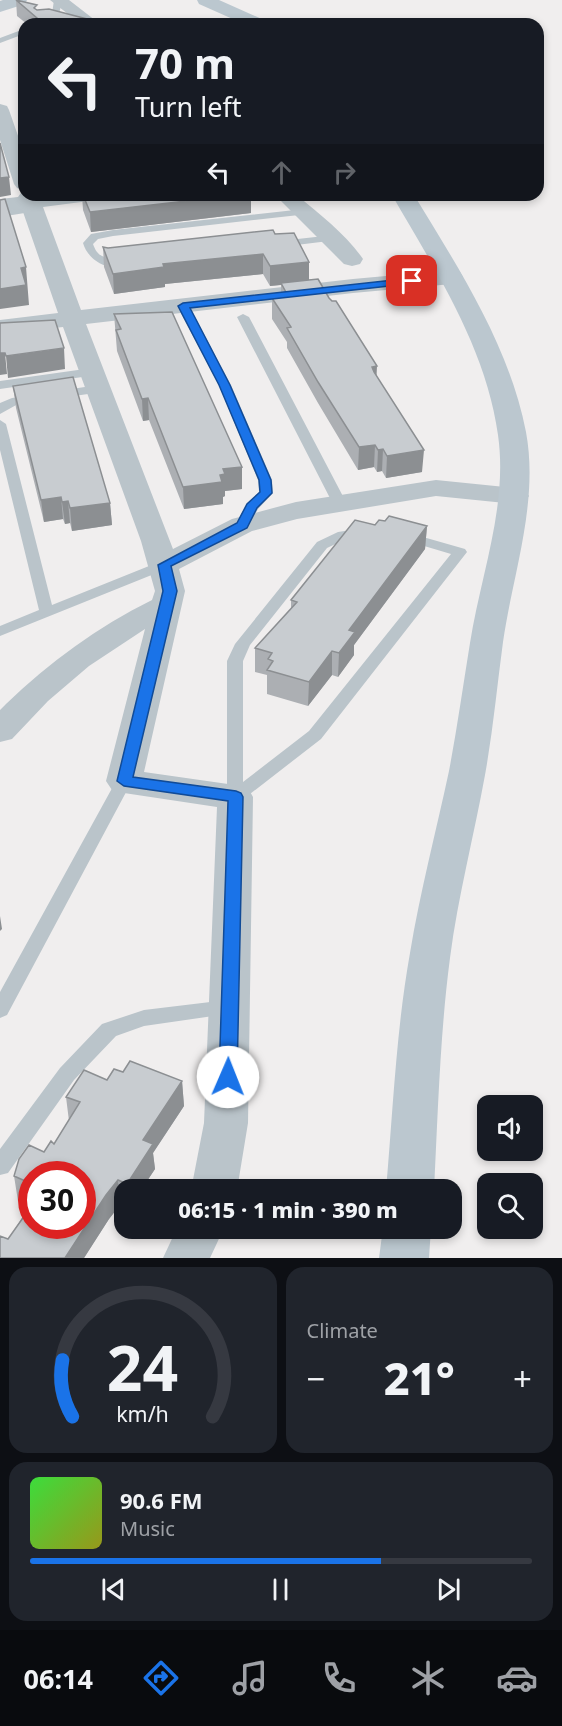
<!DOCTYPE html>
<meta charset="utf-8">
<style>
:root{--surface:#171b24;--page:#20242c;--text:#f1f3f6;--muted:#9ea1a6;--line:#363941;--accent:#1a73e8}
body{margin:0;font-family:"Noto Sans",sans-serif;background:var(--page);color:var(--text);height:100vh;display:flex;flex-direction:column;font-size:22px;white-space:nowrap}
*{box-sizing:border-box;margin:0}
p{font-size:20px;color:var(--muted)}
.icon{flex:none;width:33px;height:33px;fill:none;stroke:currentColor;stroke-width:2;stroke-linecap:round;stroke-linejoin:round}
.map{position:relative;height:1258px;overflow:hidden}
.drawer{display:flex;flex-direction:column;gap:9px;padding:9px;background:#0d0f14;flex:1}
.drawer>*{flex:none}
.hud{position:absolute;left:18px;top:18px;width:526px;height:183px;border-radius:18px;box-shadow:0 3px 9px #0003;background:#171b24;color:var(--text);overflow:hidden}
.fabs{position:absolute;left:477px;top:1095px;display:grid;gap:12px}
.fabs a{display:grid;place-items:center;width:66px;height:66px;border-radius:12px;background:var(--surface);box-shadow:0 3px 9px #0003;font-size:30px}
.speed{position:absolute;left:18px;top:1161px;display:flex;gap:12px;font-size:30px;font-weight:700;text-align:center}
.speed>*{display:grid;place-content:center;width:78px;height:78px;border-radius:50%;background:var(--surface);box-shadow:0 3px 9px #0003;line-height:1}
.speed .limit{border:9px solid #d22;background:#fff;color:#111}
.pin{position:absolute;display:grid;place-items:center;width:51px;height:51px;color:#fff;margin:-26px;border-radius:12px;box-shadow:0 3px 9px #0006}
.me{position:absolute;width:66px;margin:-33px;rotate:1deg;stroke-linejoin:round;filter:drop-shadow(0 0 4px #0008)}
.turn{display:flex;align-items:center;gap:21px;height:126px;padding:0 18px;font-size:27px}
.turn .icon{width:78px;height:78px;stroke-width:2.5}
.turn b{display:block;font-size:42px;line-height:51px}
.lanes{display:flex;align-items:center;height:57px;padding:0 18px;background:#0003;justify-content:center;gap:30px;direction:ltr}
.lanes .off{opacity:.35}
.big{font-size:45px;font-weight:800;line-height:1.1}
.drawer .widget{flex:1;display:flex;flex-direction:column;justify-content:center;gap:9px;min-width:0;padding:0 21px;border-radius:18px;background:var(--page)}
.drawer .dial{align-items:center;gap:0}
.dial svg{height:156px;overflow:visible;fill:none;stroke:var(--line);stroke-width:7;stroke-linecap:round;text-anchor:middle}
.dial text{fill:var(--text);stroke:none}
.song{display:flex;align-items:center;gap:18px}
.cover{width:72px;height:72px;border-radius:9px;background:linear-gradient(135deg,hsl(120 70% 55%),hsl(60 70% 35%))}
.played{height:6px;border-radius:3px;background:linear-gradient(90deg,var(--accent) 70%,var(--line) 70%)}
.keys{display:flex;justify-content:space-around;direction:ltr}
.heat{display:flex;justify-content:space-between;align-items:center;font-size:33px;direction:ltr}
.drawer .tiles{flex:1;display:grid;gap:9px;grid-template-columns:1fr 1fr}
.widget:last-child{grid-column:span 2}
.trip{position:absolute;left:114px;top:1179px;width:348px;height:60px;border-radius:18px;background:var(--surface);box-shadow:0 3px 9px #0003;font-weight:800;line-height:60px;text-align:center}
.dock{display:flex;height:96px;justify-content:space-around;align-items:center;background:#090b0e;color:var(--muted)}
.dock .icon{width:42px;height:42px}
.dock .current{color:var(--accent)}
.dock b{font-size:27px;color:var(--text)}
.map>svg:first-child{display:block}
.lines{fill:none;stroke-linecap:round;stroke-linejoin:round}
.lane{fill:#bac4ca;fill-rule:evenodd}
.street{fill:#bac4ca;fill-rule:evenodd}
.secondary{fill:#bbc7cf;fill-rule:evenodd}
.wall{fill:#acafb3;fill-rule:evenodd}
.shaded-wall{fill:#8c8f92}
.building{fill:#c8ccd0;stroke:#8c8f92;stroke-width:1.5}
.route{fill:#1a73e8;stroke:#114b97;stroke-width:1.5}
</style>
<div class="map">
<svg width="562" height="1258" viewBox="0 0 562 1258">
<rect width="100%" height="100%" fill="#f0eeee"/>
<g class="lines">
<path class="lane" d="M54,0H62L59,15L48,24H38L52,14Z
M24,29V34L0,43V38Z
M33,206L38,209L37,211L0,217V211Z
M304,209L308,210V214L113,236L98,239L93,244C99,262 111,257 126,260L127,262C111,274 88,261 83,243L91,234L113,230Z
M333,235L338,238L337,240L280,247L275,244L280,241Z
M183,303L189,306L231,385L272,480L273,493L258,509L247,528H237L235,525L247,504L259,492L258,480L219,385L177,306Z
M243,314L249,317L347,504L345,507H335L333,504L237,317Z
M92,368L96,369V375L0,389V381Z
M98,385L102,386V392L18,404L0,414V403L12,398Z
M0,420L6,424L52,605L159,562H169L171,565L169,568L0,636V626L39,610L0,450Z
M364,528L395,529L465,549L467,552L321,739L241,801H229L227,797V661L235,644L317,542L338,532ZM364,536L394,537L451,554L309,731L243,782V661L250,645L327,548L346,539Z
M124,775L130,777L132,781L7,1015L0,1018V992L116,781L118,777Z
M227,1000L234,1003L237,1008L234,1013L144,1026L116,1036L74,1080L8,1173L0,1175V1149L60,1068L102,1024L144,1010Z"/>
<path class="street" d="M50,0H69L100,24H81Z
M0,104L7,106L9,110L24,153V195H99L96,199L89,201L43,207L81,310L353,279L452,270L460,272L463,277L460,282L452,284L353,293L86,324L173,549L232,519L296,502L436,480L515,488L525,490L529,496L525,502L515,504L436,496L297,519L252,531L179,569L185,591L144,772L235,785L248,788L253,797L248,1123L237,1190H191L204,1123L217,807L124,793L112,790L106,781L145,629L89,666L48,701L12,739L0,742V710L6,704C50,662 97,627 152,600L155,591L141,541L63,327L0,334V320L58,313L22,209L0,211V199L18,197L23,190L17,188L14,184L0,140Z
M275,195H297C320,215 346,234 363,259L360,264L352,266L344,264Z
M177,1228H224L210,1258H163Z"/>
<path class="secondary" d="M3,0H27L25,4L0,12V1Z
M197,0H219L264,20L267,24H244L199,4Z
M392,195H414C459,269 509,345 526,432C539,502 513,573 503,642C497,686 493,731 485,775C474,836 458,896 450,958C440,1034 438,1112 434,1190H386C393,1111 396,1031 410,953C420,892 436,832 449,771C457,729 463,686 470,643C481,574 508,505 498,435C486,347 435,270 392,195Z
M383,1228H431L429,1258H379Z"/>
</g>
<path class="wall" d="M16,0L37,10L93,24H27L17,16Z
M82,195H251V213L91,232L83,210Z
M273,230L309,280L329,298L376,375L422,472L386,478L382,471L377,472L374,467L358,470L318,403L287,348V342L272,319V298L281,297V285L270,286L263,274L165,284V287L114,294L104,267L103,247L108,248Z
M114,314L242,467V489L225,491V496L223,497V504L184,509L149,420L143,421L117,351Z
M13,386L110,503L112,525L72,531L70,523L65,524L63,519L44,522L16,408Z
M385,521L427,526L425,549L354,645V655L338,677L332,675L308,706L267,694V675L255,672V648L291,609V600L375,525Z
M123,1072L182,1081L184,1106L153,1153L155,1169L141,1190H124V1207L120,1205L109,1219L84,1258H0L8,1239L30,1206L18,1201L14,1176L54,1144L69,1121L66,1097L107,1080ZM32,1174L82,1226H32Z"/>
<path class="shaded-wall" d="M9,177L11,195L0,197V178Z
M239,195H251V213L91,232L90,212Z
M263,254V274L165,284V287L114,294L113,274L163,264Z
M309,262V282L270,286V266Z
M26,267L29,305L0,309V289L21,268Z
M64,348L65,369L8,378L6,356Z
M0,353H5L7,374L0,375Z
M377,366L376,387L372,367Z
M148,398L149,420L143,421L142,399Z
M375,445L374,467L358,470L359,447Z
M383,449L382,471L377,472L378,450Z
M424,450L422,472L386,478L387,456Z
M242,467V489L225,491V496L223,497V504L184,509L183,487L220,475L223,469Z
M61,497L63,519L44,522L41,500Z
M68,501L70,523L65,524L62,502Z
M110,503L112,525L72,531L70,508Z
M427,526L425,549L354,645V655L338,677L339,653L349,630Z
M332,651V675L308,706L309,682Z
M0,916L2,929L0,931Z
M182,1081L184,1106L153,1153L155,1169L141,1190H127V1184L143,1140Z
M118,1180L120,1205L109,1219L84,1258H65L106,1195Z"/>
<path class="building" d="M16,0L37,5L34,8L37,10L49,9L87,19L93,24H44Z
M0,143L9,177L0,178Z
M83,195H239L90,212Z
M5,199L26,267L21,268L26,285L0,289V200Z
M273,230L275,234L294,233L309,262L270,266L263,254L163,264L164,267L113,274L103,247L108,248Z
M318,279L329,298L332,301H336L377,366L372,367L374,372L424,450L387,456L383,449L378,450L375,445L359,447L318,382L287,328L291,327L272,298L288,296L281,283Z
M172,312L242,467L223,469L225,474L220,475L222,482L183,487L148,398L142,399L116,330L121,329L114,314Z
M55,320L64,348L6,356L5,353H0V323Z
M73,377L110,503L70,508L68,501L62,502L61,497L41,500L13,386Z
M389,516L427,526L349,630L355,632L339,653L332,651L309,682L267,670L273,661L268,659L272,653L255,648L297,602L291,600L355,520L375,525L379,520L385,521Z
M130,1061L182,1081L143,1140L153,1144L127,1184L118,1180L106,1195L65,1258H0V1236L8,1239L32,1205V1226H82V1174H32V1184L14,1176L19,1159L29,1145L44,1152L51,1141L54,1144L80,1102L66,1097L84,1070L107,1080L114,1069L123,1072Z"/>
<path class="route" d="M412,278L417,281L416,283L190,308L230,385L271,480L272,493L257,508L247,528L171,566L177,591L133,777L236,791L241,793L243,797L237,1077L234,1082L228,1085L221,1082L219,1077L228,801L124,786L117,781L163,591L158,565L237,523L247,504L260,492L259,480L219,385L178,306L183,303Z"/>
</svg>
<div class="fabs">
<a><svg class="icon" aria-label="sound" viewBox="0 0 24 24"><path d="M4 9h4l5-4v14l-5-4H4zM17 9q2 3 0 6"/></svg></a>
<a><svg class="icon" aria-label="search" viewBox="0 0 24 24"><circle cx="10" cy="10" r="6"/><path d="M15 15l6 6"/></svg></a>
</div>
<div class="speed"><div class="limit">30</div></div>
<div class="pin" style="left:412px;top:281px;background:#d93025"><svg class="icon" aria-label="arrive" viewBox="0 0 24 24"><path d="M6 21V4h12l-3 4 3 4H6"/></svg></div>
<svg class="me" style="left:228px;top:1077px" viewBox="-20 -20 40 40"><circle r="19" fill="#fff"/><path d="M0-13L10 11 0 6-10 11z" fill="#1a73e8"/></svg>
<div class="trip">06:15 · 1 min · 390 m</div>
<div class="hud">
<div class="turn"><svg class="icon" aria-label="left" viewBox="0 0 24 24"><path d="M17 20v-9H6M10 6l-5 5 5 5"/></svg><div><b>70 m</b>Turn left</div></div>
<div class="lanes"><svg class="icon" aria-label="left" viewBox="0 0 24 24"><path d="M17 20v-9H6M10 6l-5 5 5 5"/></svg><svg class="icon off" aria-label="ahead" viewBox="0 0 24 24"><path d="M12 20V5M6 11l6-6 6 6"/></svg><svg class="icon off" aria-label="right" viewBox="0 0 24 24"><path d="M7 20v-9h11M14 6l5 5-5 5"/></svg></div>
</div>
</div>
<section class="drawer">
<div class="tiles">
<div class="widget dial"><svg viewBox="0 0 100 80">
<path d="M14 69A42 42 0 1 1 86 69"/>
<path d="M14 69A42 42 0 0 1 9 40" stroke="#1a73e8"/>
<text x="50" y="56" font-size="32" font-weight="700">24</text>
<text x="50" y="72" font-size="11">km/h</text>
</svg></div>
<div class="widget"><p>Climate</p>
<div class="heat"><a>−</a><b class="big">21°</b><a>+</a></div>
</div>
<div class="widget">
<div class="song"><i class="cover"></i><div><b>90.6 FM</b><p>Music</p></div></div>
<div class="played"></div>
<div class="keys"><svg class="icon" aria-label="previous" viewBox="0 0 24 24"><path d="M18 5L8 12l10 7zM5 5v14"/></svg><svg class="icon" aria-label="pause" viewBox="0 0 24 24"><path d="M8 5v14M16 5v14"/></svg><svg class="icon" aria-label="next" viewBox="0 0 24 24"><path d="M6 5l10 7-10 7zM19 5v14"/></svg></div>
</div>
</div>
</section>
<nav class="dock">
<b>06:14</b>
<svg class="icon current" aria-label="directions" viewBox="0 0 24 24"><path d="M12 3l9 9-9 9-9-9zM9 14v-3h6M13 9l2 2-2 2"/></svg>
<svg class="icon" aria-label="music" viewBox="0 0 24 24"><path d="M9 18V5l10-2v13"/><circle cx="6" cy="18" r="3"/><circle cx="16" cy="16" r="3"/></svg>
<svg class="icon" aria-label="phone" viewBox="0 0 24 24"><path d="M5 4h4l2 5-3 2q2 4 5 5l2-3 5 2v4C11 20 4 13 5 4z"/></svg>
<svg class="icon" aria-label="climate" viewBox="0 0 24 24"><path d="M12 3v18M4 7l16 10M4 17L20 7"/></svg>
<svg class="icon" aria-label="car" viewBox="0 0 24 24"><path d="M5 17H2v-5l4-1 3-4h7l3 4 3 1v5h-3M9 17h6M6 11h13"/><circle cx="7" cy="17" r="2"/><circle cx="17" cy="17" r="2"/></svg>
</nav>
